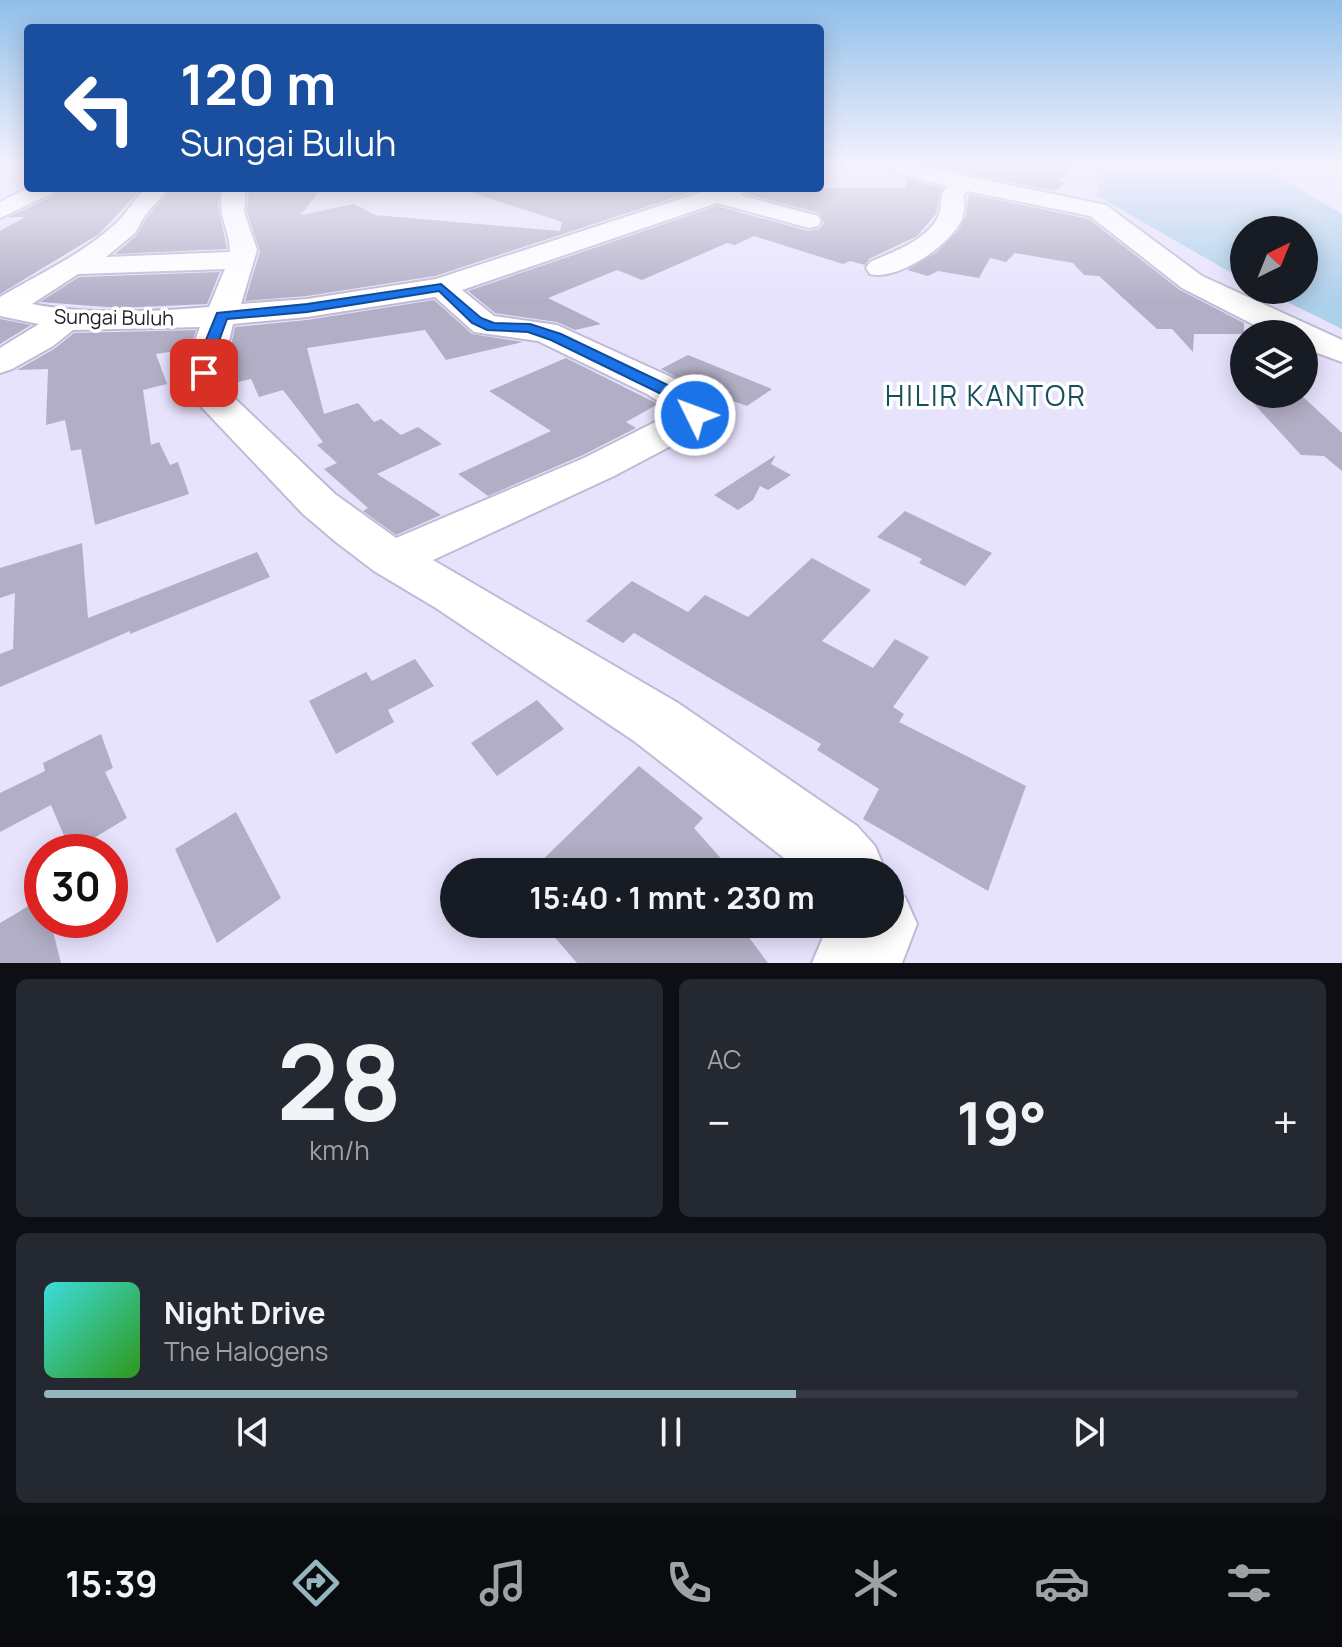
<!DOCTYPE html>
<html lang="id">
<meta charset="utf-8">
<style>
:root{--surface:#171b24;--page:#242831;--text:#f1f3f6;--muted:#9ea1a6;--line:#363941;--accent:#96b6bf}
body{margin:0;font-family:Manrope,sans-serif;background:var(--page);color:var(--text);height:100vh;display:flex;flex-direction:column;font-size:30px;white-space:nowrap}
*{box-sizing:border-box;margin:0}
p{font-size:26px;color:var(--muted)}
.icon{flex:none;width:44px;height:44px;fill:none;stroke:currentColor;stroke-width:2;stroke-linecap:round;stroke-linejoin:round}
.map{position:relative;height:963px;overflow:hidden}
.details{display:flex;flex-direction:column;gap:16px;padding:16px;background:#0d0f14;flex:1}
.details>*{flex:none}
.banner{position:absolute;left:24px;top:24px;width:800px;height:168px;border-radius:8px;box-shadow:0 4px 20px #0003;background:#1a4fa0;color:#fff;overflow:hidden}
.needle{width:52px;rotate:43deg}
.fabs{position:absolute;left:1230px;top:216px;display:grid;gap:16px}
.fabs a{display:grid;place-items:center;width:88px;height:88px;border-radius:50%;background:var(--surface);box-shadow:0 4px 20px #0003;font-size:40px}
.speed{position:absolute;left:24px;top:834px;display:flex;gap:16px;font-size:40px;font-weight:700;text-align:center}
.speed>*{display:grid;place-content:center;width:104px;height:104px;border-radius:50%;background:var(--surface);box-shadow:0 4px 20px #0003;line-height:1}
.speed .limit{border:12px solid #d22;background:#fff;color:#111}
.pin{position:absolute;display:grid;place-items:center;width:68px;height:68px;color:#fff;margin:-34px;border-radius:16px;box-shadow:0 4px 12px #0006}
.me{position:absolute;width:88px;margin:-44px;rotate:312deg;stroke-linejoin:round;filter:drop-shadow(0 0 6px #0008)}
.turn{display:flex;align-items:center;gap:28px;height:168px;padding:0 24px;font-size:36px}
.turn .icon{width:104px;height:104px;stroke-width:2.5}
.turn b{display:block;font-size:56px;line-height:68px}
.big{font-size:60px;font-weight:700;line-height:1.1}
.details .card{flex:1;display:flex;flex-direction:column;justify-content:center;gap:12px;min-width:0;padding:0 28px;border-radius:12px;background:var(--page)}
.details .dial{align-items:center;gap:0}
.dial b{font-size:104px;line-height:1}
.song{display:flex;align-items:center;gap:24px}
.cover{width:96px;height:96px;border-radius:12px;background:linear-gradient(135deg,hsl(180 70% 55%),hsl(110 70% 35%))}
.played{height:8px;border-radius:4px;background:linear-gradient(90deg,var(--accent) 60%,var(--line) 60%)}
.keys{display:flex;justify-content:space-around;direction:ltr}
.heat{display:flex;justify-content:space-between;align-items:center;font-size:44px;direction:ltr}
.details .tiles{flex:1;display:grid;gap:16px;grid-template-columns:1fr 1fr}
.card:last-child{grid-column:span 2}
.trip{position:absolute;left:440px;top:858px;width:464px;height:80px;border-radius:40px;background:var(--surface);box-shadow:0 4px 20px #0003;font-weight:700;line-height:80px;text-align:center}
.tab-bar{display:flex;height:128px;justify-content:space-around;align-items:center;background:#090b0e;color:var(--muted)}
.tab-bar .icon{width:56px;height:56px}
.tab-bar .on{color:var(--accent)}
.tab-bar b{font-size:36px;color:var(--text)}
.map>svg:first-child{display:block}
.water{fill:#add0eb}
.building{fill:#b2aec6}
.lines{fill:none;stroke-linecap:round;stroke-linejoin:round}
.minor-casing{stroke:#c0bbd4;stroke-width:4}
.minor{fill:#fff;fill-rule:evenodd}
.route{fill:#1a73e8;stroke:#114b97;stroke-width:2}
.labels{text-anchor:middle;dominant-baseline:central;stroke-width:7;stroke-linejoin:round;paint-order:stroke}
.far-street-label{font-size:20px;fill:#222029;stroke:#fff}
.quarter-label{font-size:28px;letter-spacing:2px;fill:#184f5c;stroke:#fff}
</style>
<div class="map">
<svg width="1342" height="963" viewBox="0 0 1342 963">
<rect width="100%" height="100%" fill="#e8e3fd"/>
<path class="water" d="M1097,167H1263L1342,214V329L1263,290H1304V230H1244V280L1097,196Z"/>
<path class="building" d="M935,167H1074L1058,181L1066,182L1055,191Z
M907,178L942,188L936,214L917,236L869,259L865,265L850,261L843,264L754,236L735,245L727,243L642,280L617,270L548,298L601,324L575,330L557,322L495,313L468,291L717,206L808,231L819,229L824,223L819,213L747,194L753,188H905Z
M137,188H142L99,234L0,294V231L25,217H8L54,196L58,190Z
M172,188H221L218,205L227,249L115,254L137,235L147,217Z
M249,188H321L301,215L354,204L375,215L560,231L562,222L473,193L474,188H704L435,276L307,296L245,301L260,251L247,212Z
M969,194L1089,219L1180,290L1244,323V334H1194L1193,352L1172,329H1157L1099,276L1084,275L1073,263L1015,253L1006,262L990,258L979,278L938,271L928,276L907,270L937,252L958,231L966,216Z
M220,272L207,304L120,308L40,302L79,277Z
M434,300L472,334L523,342L446,360L425,330L307,348L324,414L358,403L374,422L381,419L401,435L418,427L442,444L377,474L441,515L396,535L363,511L368,508L324,469L337,463L317,445L323,442L283,390L259,397L251,379L238,382L230,350L235,327L307,320Z
M0,319L31,325L0,344Z
M196,330L190,349L156,354L167,384L143,390L151,445L159,442L170,465L178,462L189,494L95,525L81,449L71,451L65,420L46,425L48,369L17,370L54,349L74,333Z
M688,355L772,389L747,406L692,386L661,369Z
M566,358L658,404L626,422L636,428L583,455L488,496L458,474L551,431L489,391Z
M1245,394H1300L1342,433V471L1324,456L1301,455Z
M776,455L771,464L791,475L768,490L760,486L753,500L738,510L714,495Z
M905,511L992,553L965,586L919,563L922,559L877,537Z
M82,543L88,618L257,552L270,577L130,634V631L0,687V654L13,649L15,593L0,598V568Z
M812,558L871,590L822,641L873,668L895,639L929,657L893,707L904,714L899,722L1026,786L988,891L863,819L879,789L817,750L821,744L634,633L623,643L586,621L632,581L688,612L705,595L748,617Z
M415,659L434,686L388,710L394,722L336,754L309,701L366,672L372,681Z
M537,700L564,729L497,776L471,743Z
M101,734L113,768L105,772L127,818L71,852L51,805L0,832V793L45,771L43,763Z
M639,766L703,818L694,828L733,872H530Z
M236,812L281,898L217,943L175,849Z
M42,898V920H50L61,963H0V923Z
M543,924H739L768,963H577Z"/>
<g class="lines">
<g class="minor-casing">
<path id="minor" d="M888,167H922L1106,205L1202,276L1342,340V362L1304,348V334H1272L1182,288L1090,216L968,191L964,194C965,203 965,210 962,219C951,245 898,281 870,274L866,268L870,262C893,252 928,240 939,215C943,205 939,194 947,186L891,171Z
M28,188H56L53,193L0,218V202Z
M146,188H169L145,215L135,233L106,257L230,252C230,229 215,212 224,188H246L244,212L257,250L241,304L307,299L436,279L714,188H750L740,195L818,216L821,221L818,226L809,228L717,203L462,290L494,316L557,325L673,378L710,400L715,408L709,423L699,431L614,476L433,560L678,703L857,826L875,846L886,872H802L634,741L436,608L374,571L336,542L303,514L192,397C186,371 191,351 200,327L73,330L53,346L12,369L0,373V348L39,324L0,316V297C37,275 81,255 113,226C125,216 134,200 146,188ZM225,269L209,307C150,312 89,315 32,304L78,274ZM435,297L474,332L538,341L647,394L675,412L584,458L396,538L335,494L229,393L224,362L233,324L307,317Z
M890,890L905,897L917,924L902,963H812L824,935L834,924H890Z"/>
</g>
<use href="#minor" class="minor"/>
</g>
<linearGradient id="sky" x2="0" y2="1"><stop stop-color="#90bfe9"/><stop offset="0.55" stop-color="#f5f2fe"/><stop offset="1" stop-color="#f5f2fe" stop-opacity="0"/></linearGradient>
<rect width="1342" height="301" fill="url(#sky)"/>
<path class="route" d="M441,284L481,318L494,323L530,324L561,334L697,399L704,408L701,418H689L686,406L551,340L528,332L487,330L472,323L439,291L307,312L227,319L215,352L212,373L204,378L197,373L201,352L217,313L307,304Z"/>
<g class="labels">
<g class="far-street-label">
<text transform="translate(114 317) rotate(1)">Sungai Buluh</text>
</g>
<g class="quarter-label">
<text x="986" y="395">HILIR KANTOR</text>
</g>
</g>
</svg>
<div class="fabs">
<a><svg class="needle" viewBox="-14 -14 28 28"><path d="M0-13l5 13h-10z" fill="#e53935"/><path d="M0 13l5-13h-10z" fill="#9ea1a6"/></svg></a>
<a><svg class="icon" aria-label="layers" viewBox="0 0 24 24"><path d="M12 4l9 5-9 5-9-5zM3 14l9 5 9-5"/></svg></a>
</div>
<div class="speed"><div class="limit">30</div></div>
<div class="pin" style="left:204px;top:373px;background:#d93025"><svg class="icon" aria-label="arrive" viewBox="0 0 24 24"><path d="M6 21V4h12l-3 4 3 4H6"/></svg></div>
<svg class="me" style="left:695px;top:415px" viewBox="-20 -20 40 40"><circle r="17" fill="#1a73e8" stroke="#fff" stroke-width="3"/><path d="M0-11L8 9 0 5-8 9z" fill="#fff"/></svg>
<div class="trip">15:40 · 1 mnt · 230 m</div>
<div class="banner">
<div class="turn"><svg class="icon" aria-label="left" viewBox="0 0 24 24"><path d="M17 20v-9H6M10 6l-5 5 5 5"/></svg><div><b>120 m</b>Sungai Buluh</div></div>
</div>
</div>
<section class="details">
<div class="tiles">
<div class="card dial"><b>28</b><p>km/h</p></div>
<div class="card"><p>AC</p>
<div class="heat"><a>−</a><b class="big">19°</b><a>+</a></div>
</div>
<div class="card">
<div class="song"><i class="cover"></i><div><b>Night Drive</b><p>The Halogens</p></div></div>
<div class="played"></div>
<div class="keys"><svg class="icon" aria-label="previous" viewBox="0 0 24 24"><path d="M18 5L8 12l10 7zM5 5v14"/></svg><svg class="icon" aria-label="pause" viewBox="0 0 24 24"><path d="M8 5v14M16 5v14"/></svg><svg class="icon" aria-label="next" viewBox="0 0 24 24"><path d="M6 5l10 7-10 7zM19 5v14"/></svg></div>
</div>
</div>
</section>
<nav class="tab-bar">
<b>15:39</b>
<svg class="icon on" aria-label="directions" viewBox="0 0 24 24"><path d="M12 3l9 9-9 9-9-9zM9 14v-3h6M13 9l2 2-2 2"/></svg>
<svg class="icon" aria-label="music" viewBox="0 0 24 24"><path d="M9 18V5l10-2v13"/><circle cx="6" cy="18" r="3"/><circle cx="16" cy="16" r="3"/></svg>
<svg class="icon" aria-label="phone" viewBox="0 0 24 24"><path d="M5 4h4l2 5-3 2q2 4 5 5l2-3 5 2v4C11 20 4 13 5 4z"/></svg>
<svg class="icon" aria-label="climate" viewBox="0 0 24 24"><path d="M12 3v18M4 7l16 10M4 17L20 7"/></svg>
<svg class="icon" aria-label="car" viewBox="0 0 24 24"><path d="M5 17H2v-5l4-1 3-4h7l3 4 3 1v5h-3M9 17h6M6 11h13"/><circle cx="7" cy="17" r="2"/><circle cx="17" cy="17" r="2"/></svg>
<svg class="icon" aria-label="filters" viewBox="0 0 24 24"><path d="M4 7h16M4 17h16"/><circle cx="9" cy="7" r="2"/><circle cx="15" cy="17" r="2"/></svg>
</nav>
